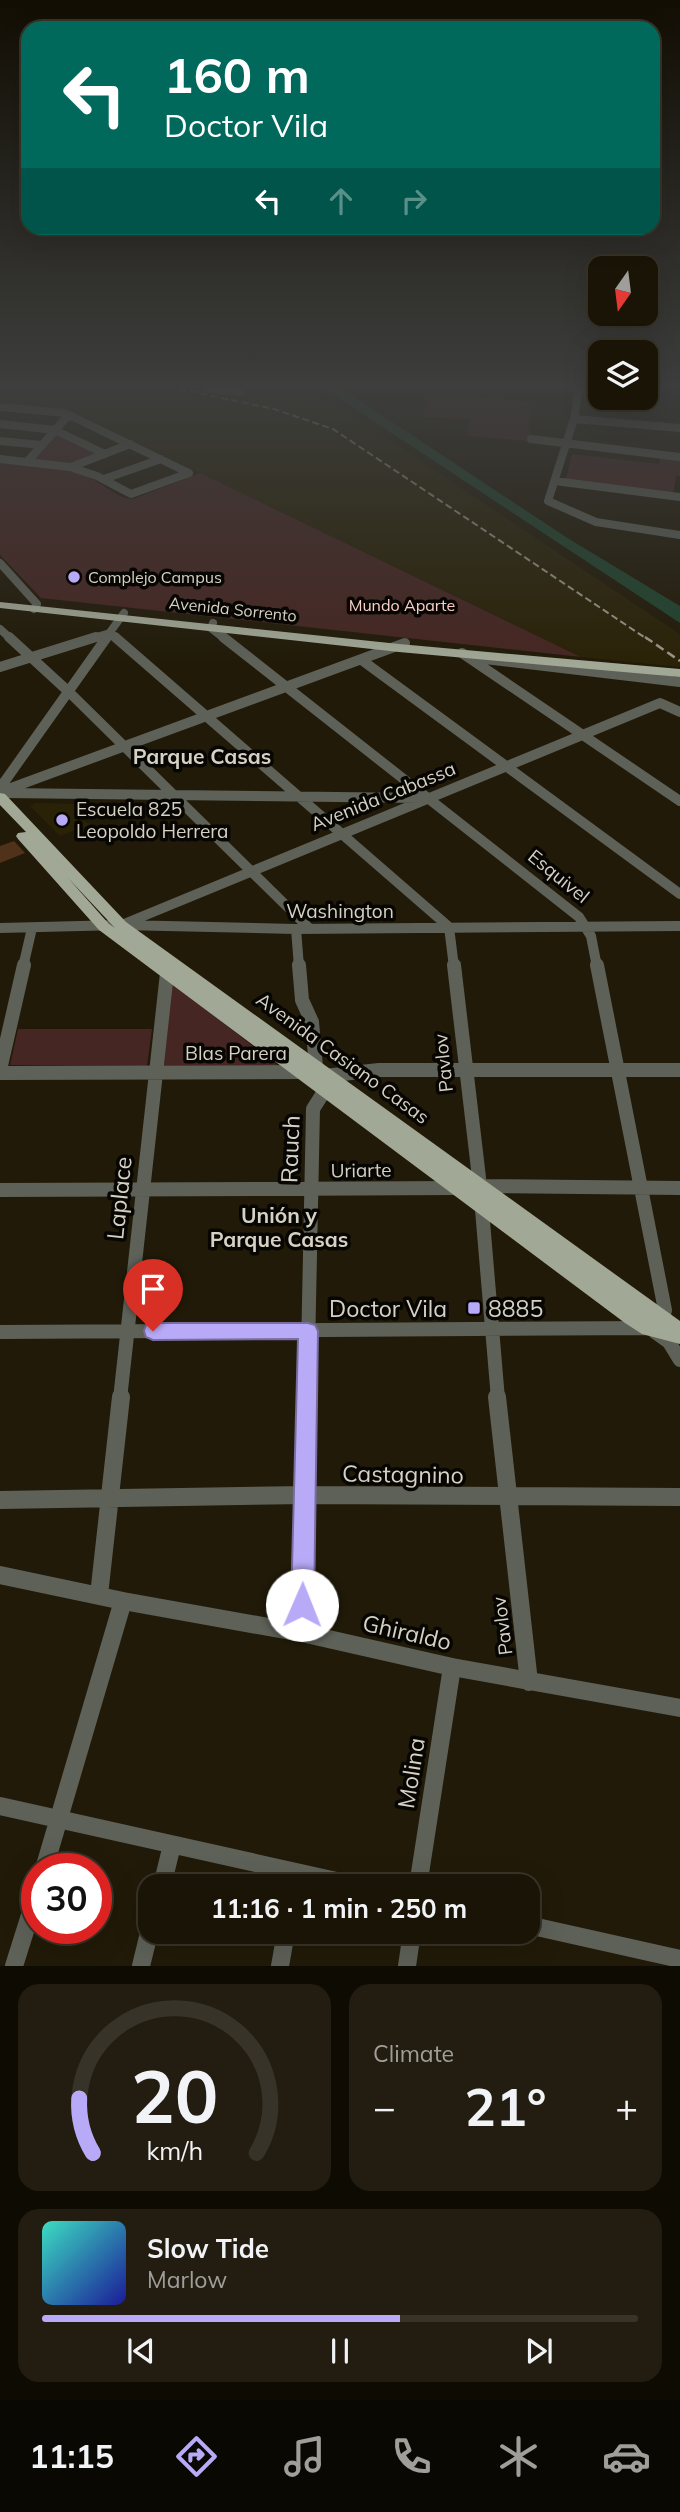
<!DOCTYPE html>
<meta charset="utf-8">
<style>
:root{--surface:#191406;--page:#221d10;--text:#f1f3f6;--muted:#9f9e9b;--line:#373328;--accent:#b9aaf7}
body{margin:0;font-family:Mulish,sans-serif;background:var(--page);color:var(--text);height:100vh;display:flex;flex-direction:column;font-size:26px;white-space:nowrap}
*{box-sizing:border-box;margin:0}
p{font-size:23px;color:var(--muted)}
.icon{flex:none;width:38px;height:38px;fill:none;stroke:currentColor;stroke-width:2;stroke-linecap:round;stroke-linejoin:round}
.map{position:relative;height:1966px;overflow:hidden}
.drawer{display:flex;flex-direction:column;gap:18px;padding:18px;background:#0e0b03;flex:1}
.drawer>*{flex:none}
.banner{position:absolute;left:21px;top:21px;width:639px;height:214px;border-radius:21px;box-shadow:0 7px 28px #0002,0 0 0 2px var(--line);background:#00695c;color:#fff;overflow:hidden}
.needle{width:46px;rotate:194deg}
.controls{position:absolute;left:588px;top:256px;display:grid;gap:14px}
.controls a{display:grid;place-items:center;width:70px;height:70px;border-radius:14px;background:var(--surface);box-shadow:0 7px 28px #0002,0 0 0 2px var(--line);font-size:35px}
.speed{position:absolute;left:21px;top:1853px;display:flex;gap:14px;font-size:35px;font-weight:700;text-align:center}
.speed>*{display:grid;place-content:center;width:91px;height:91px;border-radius:50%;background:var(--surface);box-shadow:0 7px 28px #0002,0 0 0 2px var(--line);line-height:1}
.speed .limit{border:10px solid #d22;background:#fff;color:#111}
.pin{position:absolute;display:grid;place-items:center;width:60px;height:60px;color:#fff;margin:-72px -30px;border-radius:50% 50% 50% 0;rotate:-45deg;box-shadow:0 0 7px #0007}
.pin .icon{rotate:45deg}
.me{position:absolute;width:77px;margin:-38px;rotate:1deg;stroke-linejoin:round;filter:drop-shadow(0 0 5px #0008)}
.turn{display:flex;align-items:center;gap:24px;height:147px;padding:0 28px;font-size:32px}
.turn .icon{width:91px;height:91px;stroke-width:2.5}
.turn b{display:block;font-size:49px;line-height:60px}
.lanes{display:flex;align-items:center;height:66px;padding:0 28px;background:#0003;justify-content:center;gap:35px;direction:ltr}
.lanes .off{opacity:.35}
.big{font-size:52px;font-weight:700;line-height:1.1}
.drawer .tile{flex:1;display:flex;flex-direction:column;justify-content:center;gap:10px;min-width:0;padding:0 24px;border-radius:21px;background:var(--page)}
.drawer .dial{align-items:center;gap:0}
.dial svg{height:182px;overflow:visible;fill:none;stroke:var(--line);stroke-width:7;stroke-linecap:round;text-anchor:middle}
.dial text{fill:var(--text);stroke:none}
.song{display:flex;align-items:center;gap:21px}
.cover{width:84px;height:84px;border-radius:10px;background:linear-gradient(135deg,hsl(170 70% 55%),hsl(240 70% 35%))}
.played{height:7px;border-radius:4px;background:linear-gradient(90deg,var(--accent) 60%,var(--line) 60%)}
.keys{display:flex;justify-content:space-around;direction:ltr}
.heat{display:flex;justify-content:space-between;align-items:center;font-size:38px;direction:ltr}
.drawer .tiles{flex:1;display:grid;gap:18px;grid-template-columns:1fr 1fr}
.tile:last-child{grid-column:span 2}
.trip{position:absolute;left:138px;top:1874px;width:402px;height:70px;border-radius:21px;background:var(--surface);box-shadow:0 7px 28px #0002,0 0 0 2px var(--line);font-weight:700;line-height:70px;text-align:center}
.menu{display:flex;height:112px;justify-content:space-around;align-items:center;background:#0a0802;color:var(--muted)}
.menu .icon{width:49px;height:49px}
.menu .active{color:var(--accent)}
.menu b{font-size:32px;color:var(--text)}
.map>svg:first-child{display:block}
.built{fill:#2a2207}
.green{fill:#462622}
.water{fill:#21442e}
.building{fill:#4f3219}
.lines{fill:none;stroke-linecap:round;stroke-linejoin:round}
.minor-far3{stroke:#5e6158;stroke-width:8}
.minor-far2{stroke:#5e6158;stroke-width:10}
.minor-far1{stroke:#5e6158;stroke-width:14}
.minor{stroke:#5e6158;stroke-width:18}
.major{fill:#a2a896;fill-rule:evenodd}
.rail-far1{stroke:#9b9688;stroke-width:2;stroke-dasharray:7 3.5;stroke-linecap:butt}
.rail{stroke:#9b9688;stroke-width:2.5;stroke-dasharray:9 4.5;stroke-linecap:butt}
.route{fill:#b9aaf7;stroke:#786ea1;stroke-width:2}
.poi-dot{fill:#b9aaf7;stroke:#080602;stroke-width:2.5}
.labels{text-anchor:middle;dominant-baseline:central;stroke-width:7;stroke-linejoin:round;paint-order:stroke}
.far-poi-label{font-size:16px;fill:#d5d1c5;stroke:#080602;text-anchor:start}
.far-park-label{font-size:16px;fill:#fccfc8;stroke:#080602}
.far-street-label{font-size:16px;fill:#d5d1c5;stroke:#080602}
.street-label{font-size:19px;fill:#d5d1c5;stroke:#080602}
.poi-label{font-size:19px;fill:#d5d1c5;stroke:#080602;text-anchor:start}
.neighbourhood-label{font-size:21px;font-weight:bold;fill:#d5d1c5;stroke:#080602}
.near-street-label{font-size:23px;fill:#d5d1c5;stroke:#080602}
.near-poi-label{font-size:23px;fill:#d5d1c5;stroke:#080602;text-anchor:start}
</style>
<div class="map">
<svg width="680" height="1966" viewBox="0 0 680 1966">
<rect width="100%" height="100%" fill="#211a08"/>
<path class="built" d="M0,389H196L327,399L680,634V667L581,657L71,411L0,405Z
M35,803L82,804L76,819L92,824L60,836L30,806Z"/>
<path class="green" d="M432,393L535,403L528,428L531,434L529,441L467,436L470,419L422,417Z
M59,434L98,452L72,465L34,460L54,435Z
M572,454L659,464L660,458L680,460V476H676L673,495L566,479Z
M0,460C28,464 57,466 83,475C99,480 117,499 133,499L200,473L581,657L41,598L0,555Z
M170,981L277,1065H160Z
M18,1029H152L147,1066L10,1065Z"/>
<path class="water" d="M325,389H342L569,539L680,606V623Z"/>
<path class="building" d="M14,841L25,853L0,863V846Z"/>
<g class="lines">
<path class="minor-far3" d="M209,389L242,392
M579,389L574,419L548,501L596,522L680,535
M0,407L65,413L189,473
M574,419L680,428
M0,424L55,430L105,454
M531,439L680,457
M0,441L42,445
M0,459L70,467L97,476L131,494L189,473
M27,462L66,418L71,416
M71,467L130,444
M104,479L161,459
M555,481L680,497
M0,563L37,604L34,609
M213,623L211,628L225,639
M0,629L11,639
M110,633L117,639
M90,639L110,633
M105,639L124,613"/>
<path class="minor-far2" d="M9,637L70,693L310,929
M115,637L449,927L454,967
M223,637L579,917L591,936L597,967
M462,653L680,801
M476,658L680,682
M363,661L680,894
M0,667L96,637
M0,788L107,637
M0,792L405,643
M4,793L420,798
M124,924L660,703L680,712
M0,928L121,925L296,929L680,926
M296,929L299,967
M23,967L32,928"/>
<path class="minor-far1" d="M299,965L302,1000L312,1022L316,1067L325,1090L313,1109L307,1399
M454,965L480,1186L498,1399
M597,965L665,1310L663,1319L659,1322
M0,1070L24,965
M0,1073L303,1072
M324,1076L379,1070H680
M477,1186L680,1188
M0,1190L459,1188
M0,1332L649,1328
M655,1332L669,1342L680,1360
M120,1399L167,973"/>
<path class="minor" d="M497,1397L529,1682
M0,1500L305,1495L680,1497
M0,1575L123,1601L302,1633L452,1667L680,1708
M99,1595L121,1397
M302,1633L307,1397
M0,1806L359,1886
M44,1869L123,1601
M162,1886L172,1845
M418,1886L452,1667
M528,1925L680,1959
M14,1966L37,1893
M141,1966L150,1929
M280,1966L286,1932
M407,1966L412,1932"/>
<path class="major" d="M0,602L399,644L680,669V677L399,652L0,608Z
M0,793L5,794L126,922L680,1321V1344L642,1334L625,1323L99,930L18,839L16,836L18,833L26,832L0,805ZM68,878L115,928L109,924Z"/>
<path class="rail-far1" d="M180,389L274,409L333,429L647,639"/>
<path class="rail" d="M645,637L680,661"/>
</g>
<linearGradient id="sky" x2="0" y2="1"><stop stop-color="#120e04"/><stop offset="0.58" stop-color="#3d3e3d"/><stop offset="1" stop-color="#3d3e3d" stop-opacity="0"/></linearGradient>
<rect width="680" height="665" fill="url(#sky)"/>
<path class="route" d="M153,1323H308L315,1325L318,1331L314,1605L311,1613L302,1616L294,1613L291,1605L298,1339L153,1340L146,1337L144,1331L146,1325Z"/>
<g class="poi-dot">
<circle cx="74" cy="577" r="7"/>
<circle cx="62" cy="820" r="7"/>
<rect x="467" y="1301" width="14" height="14" rx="3.5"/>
</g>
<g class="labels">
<g class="far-poi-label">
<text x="88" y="577">Complejo Campus</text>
</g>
<g class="far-park-label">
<text x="402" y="605">Mundo Aparte</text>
</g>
<g class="far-street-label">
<text transform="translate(233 609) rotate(6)">Avenida Sorrento</text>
</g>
<g class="street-label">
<text transform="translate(383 796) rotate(-22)">Avenida Cabassa</text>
<text transform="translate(559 876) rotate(39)">Esquivel</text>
<text x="340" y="911">Washington</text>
<text x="236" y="1053">Blas Parera</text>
<text transform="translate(343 1058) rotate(36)">Avenida Casiano Casas</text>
<text transform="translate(443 1063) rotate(-96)">Pavlov</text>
<text transform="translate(361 1170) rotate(-1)">Uriarte</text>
<text transform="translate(502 1626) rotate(-97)">Pavlov</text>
</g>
<g class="poi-label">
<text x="76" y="809">Escuela 825<tspan x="76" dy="22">Leopoldo Herrera</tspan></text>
</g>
<g class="neighbourhood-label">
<text x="202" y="756">Parque Casas</text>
<text x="279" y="1215">Unión y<tspan x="279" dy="24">Parque Casas</tspan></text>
</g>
<g class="near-street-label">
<text transform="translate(290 1149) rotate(-88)">Rauch</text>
<text transform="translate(119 1198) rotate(-84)">Laplace</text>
<text x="388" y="1308">Doctor Vila</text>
<text transform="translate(403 1474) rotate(1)">Castagnino</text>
<text transform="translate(407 1632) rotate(13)">Ghiraldo</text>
<text transform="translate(411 1773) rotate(-81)">Molina</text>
</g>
<g class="near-poi-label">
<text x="488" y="1308">8885</text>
</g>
</g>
</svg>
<div class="controls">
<a><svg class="needle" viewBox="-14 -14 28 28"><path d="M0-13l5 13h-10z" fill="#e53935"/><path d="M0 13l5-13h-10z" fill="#9f9e9b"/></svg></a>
<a><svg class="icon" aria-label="layers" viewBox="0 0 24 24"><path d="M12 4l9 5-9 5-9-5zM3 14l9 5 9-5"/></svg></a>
</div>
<div class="speed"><div class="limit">30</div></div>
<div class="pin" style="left:153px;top:1331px;background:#d93025"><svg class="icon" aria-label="arrive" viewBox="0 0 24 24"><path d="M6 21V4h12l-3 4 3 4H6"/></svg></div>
<svg class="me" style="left:302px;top:1605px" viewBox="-20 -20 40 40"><circle r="19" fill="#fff"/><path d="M0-13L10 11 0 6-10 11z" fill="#b9aaf7"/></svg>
<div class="trip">11:16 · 1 min · 250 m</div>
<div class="banner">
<div class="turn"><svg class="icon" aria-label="left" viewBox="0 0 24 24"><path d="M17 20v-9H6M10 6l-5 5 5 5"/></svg><div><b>160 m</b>Doctor Vila</div></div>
<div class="lanes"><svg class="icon" aria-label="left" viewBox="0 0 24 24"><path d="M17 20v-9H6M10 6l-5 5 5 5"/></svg><svg class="icon off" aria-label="ahead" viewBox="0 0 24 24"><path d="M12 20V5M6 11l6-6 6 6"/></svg><svg class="icon off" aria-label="right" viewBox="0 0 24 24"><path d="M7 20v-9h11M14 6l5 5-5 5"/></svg></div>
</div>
</div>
<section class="drawer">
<div class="tiles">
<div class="tile dial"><svg viewBox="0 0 100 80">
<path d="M14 69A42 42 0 1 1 86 69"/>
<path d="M14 69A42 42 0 0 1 8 45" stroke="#b9aaf7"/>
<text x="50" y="56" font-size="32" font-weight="700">20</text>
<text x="50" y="72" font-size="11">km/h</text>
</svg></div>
<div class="tile"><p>Climate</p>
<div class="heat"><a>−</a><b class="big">21°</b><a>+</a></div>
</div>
<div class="tile">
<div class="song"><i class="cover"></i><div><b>Slow Tide</b><p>Marlow</p></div></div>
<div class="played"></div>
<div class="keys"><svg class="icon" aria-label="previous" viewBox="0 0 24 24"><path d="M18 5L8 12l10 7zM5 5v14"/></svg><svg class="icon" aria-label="pause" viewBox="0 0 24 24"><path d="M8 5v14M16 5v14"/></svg><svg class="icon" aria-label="next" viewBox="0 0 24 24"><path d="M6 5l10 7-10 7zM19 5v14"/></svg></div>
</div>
</div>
</section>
<nav class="menu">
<b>11:15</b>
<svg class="icon active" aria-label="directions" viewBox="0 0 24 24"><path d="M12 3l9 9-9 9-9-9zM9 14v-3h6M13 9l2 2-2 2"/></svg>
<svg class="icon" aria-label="music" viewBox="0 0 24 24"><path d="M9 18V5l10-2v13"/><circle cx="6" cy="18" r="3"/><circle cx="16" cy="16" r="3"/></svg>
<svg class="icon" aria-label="phone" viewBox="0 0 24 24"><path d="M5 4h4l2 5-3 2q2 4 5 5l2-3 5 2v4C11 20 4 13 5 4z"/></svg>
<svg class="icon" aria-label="climate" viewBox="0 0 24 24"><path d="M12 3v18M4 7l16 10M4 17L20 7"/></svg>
<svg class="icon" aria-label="car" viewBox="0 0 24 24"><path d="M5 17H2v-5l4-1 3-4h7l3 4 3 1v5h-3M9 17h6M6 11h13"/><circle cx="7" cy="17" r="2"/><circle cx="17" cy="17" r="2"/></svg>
</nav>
